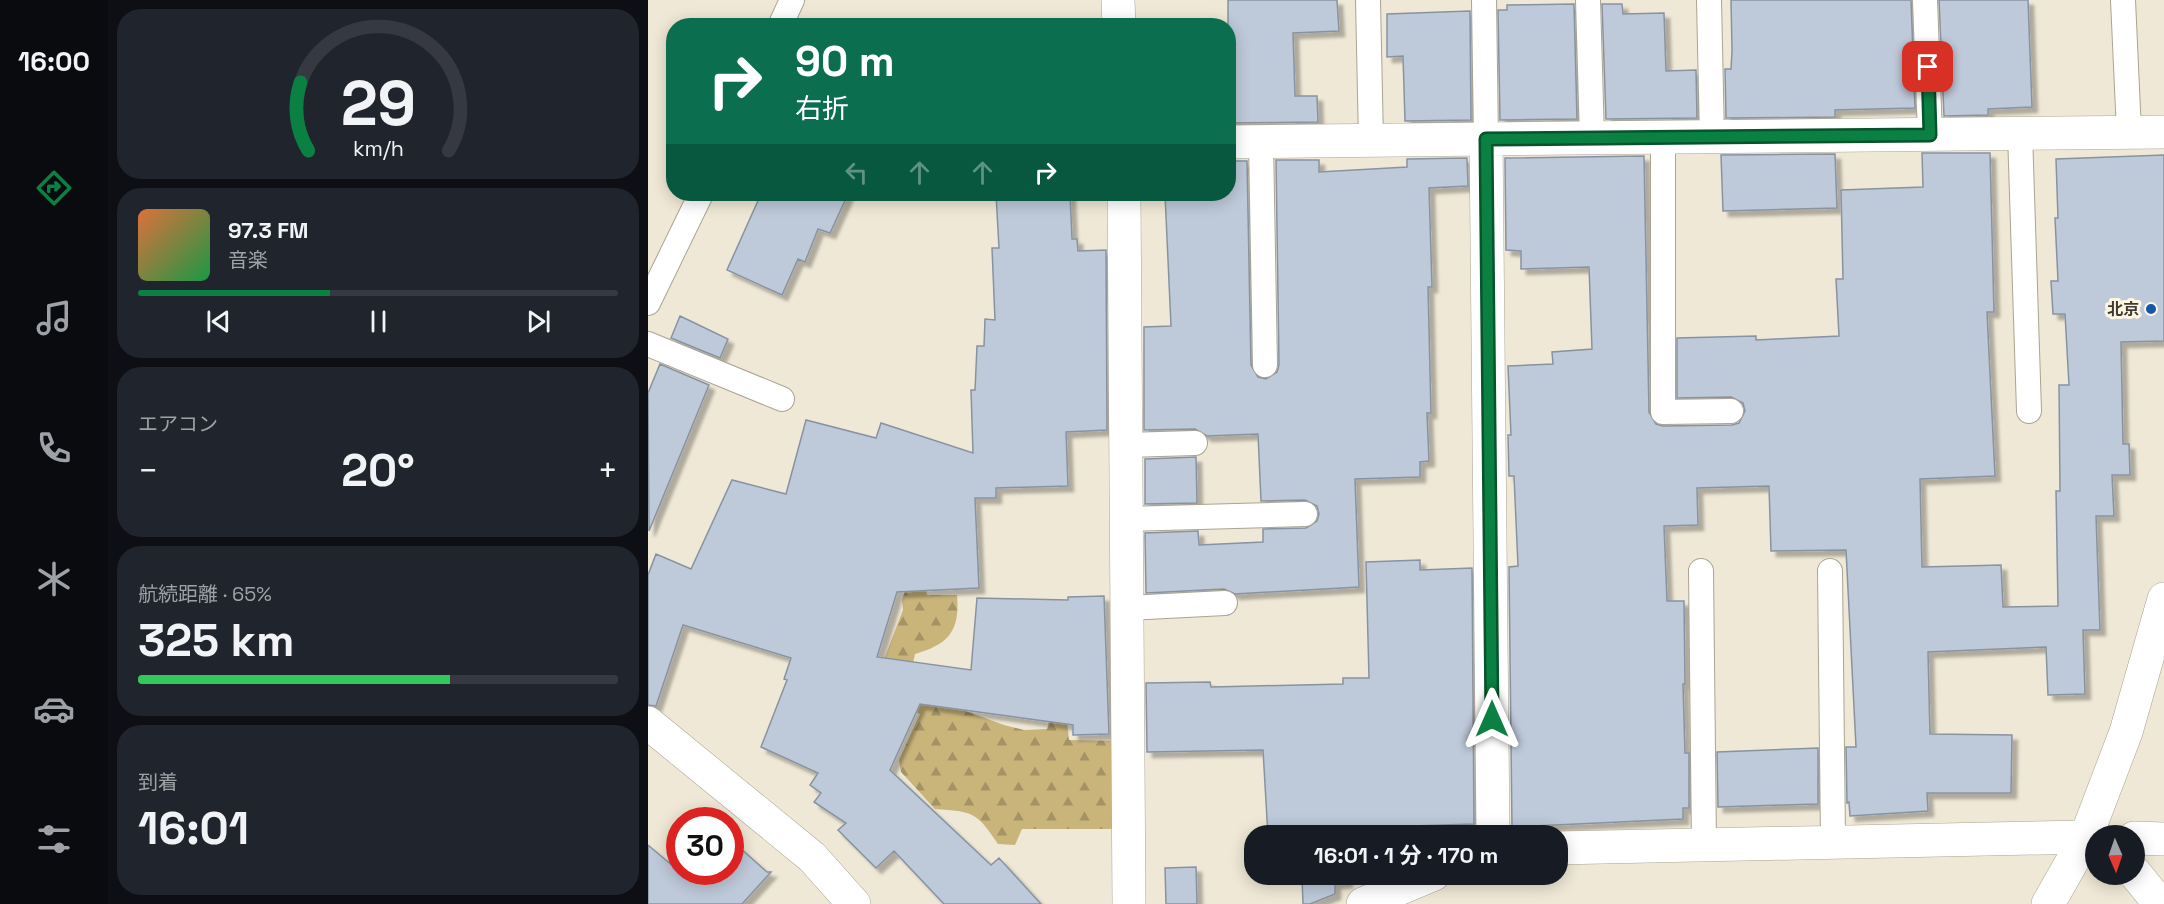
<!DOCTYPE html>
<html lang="ja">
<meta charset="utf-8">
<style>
:root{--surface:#171b24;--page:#20242c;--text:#f1f3f6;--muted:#9ea1a6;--line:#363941;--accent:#0b8043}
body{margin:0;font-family:"Space Grotesk","Noto Sans JP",sans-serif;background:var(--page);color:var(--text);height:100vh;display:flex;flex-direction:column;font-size:22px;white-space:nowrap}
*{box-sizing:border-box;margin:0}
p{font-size:20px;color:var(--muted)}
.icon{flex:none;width:33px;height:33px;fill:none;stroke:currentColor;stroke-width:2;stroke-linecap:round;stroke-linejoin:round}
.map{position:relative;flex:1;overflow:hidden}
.sheet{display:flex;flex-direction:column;gap:9px;padding:9px;background:#0d0f14;width:540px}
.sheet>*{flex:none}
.guide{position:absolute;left:18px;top:18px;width:570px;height:183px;border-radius:24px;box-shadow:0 3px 15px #0003;background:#0b6e4f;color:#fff;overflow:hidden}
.needle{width:39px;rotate:178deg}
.buttons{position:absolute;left:1437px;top:825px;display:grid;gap:12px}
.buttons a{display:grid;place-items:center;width:60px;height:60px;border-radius:50%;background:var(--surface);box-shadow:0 3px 15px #0003;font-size:30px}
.speed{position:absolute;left:18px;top:807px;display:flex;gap:12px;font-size:30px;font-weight:700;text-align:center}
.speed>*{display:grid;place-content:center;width:78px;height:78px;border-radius:50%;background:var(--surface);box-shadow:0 3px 15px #0003;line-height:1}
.speed .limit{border:9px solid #d22;background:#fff;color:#111}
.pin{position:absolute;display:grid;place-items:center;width:51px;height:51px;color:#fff;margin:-26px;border-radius:12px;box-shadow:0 3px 9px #0006}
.me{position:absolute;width:66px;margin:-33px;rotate:0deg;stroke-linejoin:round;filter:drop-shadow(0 0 4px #0008)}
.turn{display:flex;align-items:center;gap:21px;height:126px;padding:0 30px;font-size:27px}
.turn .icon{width:78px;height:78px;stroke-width:2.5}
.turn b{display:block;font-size:42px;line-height:51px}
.lanes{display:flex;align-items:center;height:57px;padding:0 30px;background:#0003;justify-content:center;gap:30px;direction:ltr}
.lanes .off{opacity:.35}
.big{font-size:45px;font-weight:700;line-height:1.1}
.sheet .widget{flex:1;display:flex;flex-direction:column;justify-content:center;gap:9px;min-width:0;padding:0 21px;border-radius:24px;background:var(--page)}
.sheet .dial{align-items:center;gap:0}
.dial svg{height:156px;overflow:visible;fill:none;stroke:var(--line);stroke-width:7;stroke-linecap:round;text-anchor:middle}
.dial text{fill:var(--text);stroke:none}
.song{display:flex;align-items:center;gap:18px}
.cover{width:72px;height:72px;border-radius:9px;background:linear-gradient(135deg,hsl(20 70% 55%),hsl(140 70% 35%))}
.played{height:6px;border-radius:3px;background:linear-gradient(90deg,var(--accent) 40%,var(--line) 40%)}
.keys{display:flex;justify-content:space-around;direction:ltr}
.heat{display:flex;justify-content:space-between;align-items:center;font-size:33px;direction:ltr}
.charge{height:9px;border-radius:4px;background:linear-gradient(90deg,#34c759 65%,var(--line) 0)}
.trip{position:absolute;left:596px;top:825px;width:324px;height:60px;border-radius:24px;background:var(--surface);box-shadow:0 3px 15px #0003;font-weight:700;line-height:60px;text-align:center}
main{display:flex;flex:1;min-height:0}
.tab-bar{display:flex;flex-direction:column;width:108px;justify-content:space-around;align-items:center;background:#090b0e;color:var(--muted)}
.tab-bar .icon{width:42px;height:42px}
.tab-bar .active{color:var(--accent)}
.tab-bar b{font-size:27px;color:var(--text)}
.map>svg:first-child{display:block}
.forest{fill:url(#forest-firs)}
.building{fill:#bec9d9;stroke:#8893a2;stroke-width:1.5;filter:url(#shadow)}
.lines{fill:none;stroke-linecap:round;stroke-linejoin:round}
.service-casing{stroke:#aaa492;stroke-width:26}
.minor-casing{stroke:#aaa492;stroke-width:34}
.tertiary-casing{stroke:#aaa492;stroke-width:34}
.service{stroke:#fff;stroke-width:24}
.minor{stroke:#fff;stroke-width:33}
.tertiary{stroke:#fff;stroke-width:33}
.route-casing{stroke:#07532c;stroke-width:15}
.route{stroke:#0b8043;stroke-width:10}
.poi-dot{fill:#1657a8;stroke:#fcf6e3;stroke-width:2}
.labels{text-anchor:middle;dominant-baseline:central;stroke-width:6;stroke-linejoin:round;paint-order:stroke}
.poi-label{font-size:16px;font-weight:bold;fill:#3d3a33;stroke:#fcf6e3;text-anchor:end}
</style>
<main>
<nav class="tab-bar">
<b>16:00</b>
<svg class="icon active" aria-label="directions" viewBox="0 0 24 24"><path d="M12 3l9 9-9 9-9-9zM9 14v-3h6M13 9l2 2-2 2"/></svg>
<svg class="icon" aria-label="music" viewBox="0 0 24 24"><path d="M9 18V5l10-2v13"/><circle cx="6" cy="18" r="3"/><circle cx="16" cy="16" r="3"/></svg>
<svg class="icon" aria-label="phone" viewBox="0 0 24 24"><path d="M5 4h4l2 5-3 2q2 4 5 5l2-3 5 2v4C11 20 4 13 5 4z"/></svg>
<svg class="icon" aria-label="climate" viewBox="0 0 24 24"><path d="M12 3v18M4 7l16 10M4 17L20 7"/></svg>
<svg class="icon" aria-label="car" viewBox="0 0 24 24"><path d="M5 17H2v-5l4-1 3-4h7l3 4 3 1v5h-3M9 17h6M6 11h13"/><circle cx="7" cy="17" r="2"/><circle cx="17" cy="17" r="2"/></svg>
<svg class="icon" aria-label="filters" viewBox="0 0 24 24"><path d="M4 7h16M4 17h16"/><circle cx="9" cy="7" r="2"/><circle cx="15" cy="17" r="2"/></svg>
</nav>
<section class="sheet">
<div class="widget dial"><svg viewBox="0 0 100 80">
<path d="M14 69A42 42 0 1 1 86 69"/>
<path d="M14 69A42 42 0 0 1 10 34" stroke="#0b8043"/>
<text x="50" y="56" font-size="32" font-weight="700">29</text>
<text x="50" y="72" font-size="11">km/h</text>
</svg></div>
<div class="widget">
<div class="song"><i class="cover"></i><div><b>97.3 FM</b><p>音楽</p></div></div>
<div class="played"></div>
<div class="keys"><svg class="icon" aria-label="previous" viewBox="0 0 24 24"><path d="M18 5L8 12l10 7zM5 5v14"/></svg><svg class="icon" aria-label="pause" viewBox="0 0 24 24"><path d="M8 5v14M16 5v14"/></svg><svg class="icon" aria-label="next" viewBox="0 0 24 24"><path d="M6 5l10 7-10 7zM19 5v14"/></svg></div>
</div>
<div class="widget"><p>エアコン</p>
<div class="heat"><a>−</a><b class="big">20°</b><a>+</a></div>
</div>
<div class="widget"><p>航続距離 · 65%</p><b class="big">325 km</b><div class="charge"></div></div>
<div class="widget"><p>到着</p><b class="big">16:01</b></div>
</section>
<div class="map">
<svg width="1516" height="904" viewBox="0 0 1516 904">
<defs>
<pattern id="forest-firs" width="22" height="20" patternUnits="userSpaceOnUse" patternTransform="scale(1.5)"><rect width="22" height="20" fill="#c9b47a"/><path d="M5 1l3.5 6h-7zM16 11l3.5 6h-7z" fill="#a49365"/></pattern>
<filter id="shadow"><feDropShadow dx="5.5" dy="5.5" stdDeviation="1.5" flood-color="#0004"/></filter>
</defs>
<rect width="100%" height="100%" fill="#efe8d6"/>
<path class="forest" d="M272,547L279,595H309C312,631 301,644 267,654L263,673L282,698L356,725L376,730L399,729L402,717L418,711L421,740L473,741L478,824L462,829H374L367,845L350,844C328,811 325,812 287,809L253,772L251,760L272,714L223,693L255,610L254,600Z"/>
<path class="building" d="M580,0H689L691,31L645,33L647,96H669L670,122L580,123Z
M1083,0H1263L1267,108L1187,110V117L1078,118L1077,69H1083L1084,51Z
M1291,0H1380L1384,107L1340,109V115L1296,116Z
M926,4L929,119L852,120L850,10H859V5Z
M954,4H974L975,14L1016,13L1018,71L1048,70L1049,118L958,119Z
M822,11L823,120L757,121L755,56L739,57V14Z
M1274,153H1342L1346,312H1339L1347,476L1272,479L1274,567L1353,565L1355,607L1410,606L1408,491H1412L1411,385H1421L1417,314H1405L1403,281H1410L1407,218H1410L1408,159L1516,155V341L1473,342L1475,444H1481L1482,475H1464L1466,516H1448L1452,630H1435L1437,694L1400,695L1398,647L1280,652L1282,734L1364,735L1363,793H1279L1280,811L1202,816L1201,802L1199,803L1198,747H1208L1198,550L1123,551L1121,486L1049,488L1050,525L1016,526L1019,601H1036L1037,684H1035L1037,753H1041V808H1035V819L864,827L861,567L870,566L866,476H861L860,435H863L860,366L905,364L904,352L944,349L941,267L873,269V251L858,250L857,158L996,156L1001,412L1008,424L1015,426L1084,425L1091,423L1097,411L1095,403L1083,397L1029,398V338L1108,336V340L1191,336L1188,279H1195L1193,190L1275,187Z
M1187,154L1189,208L1075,211L1073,155Z
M819,158L820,186L781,188L784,287H780L783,413H779L781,461L772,462V477L707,479L711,587L587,594L576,589L498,593L497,533L550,531L551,545L615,542V529L658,528L669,521L671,514L669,506L657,500L613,501L610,434L559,436L547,429L496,430V327L523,326L517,194H580V161H599L603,365L610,377L618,379L629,372L631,365L628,160H671V172L759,167V159Z
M113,194H200L182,233L170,229L157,262L150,259L134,295L79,270Z
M348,194H422L424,239H429L430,251L458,250L459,430L418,432L420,486L348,488V498H327L331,588L249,592L229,657L323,670L329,598L420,600V597L456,596L461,734L425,735V725L272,704L242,770L343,865L351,858L393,904H296L246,851L228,868L190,830L198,823L166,802L173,793L162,785L170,773L113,747L139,680L136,679L143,658L35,625L8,706L0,705V575L8,554L43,569L84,480L138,494L158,420L228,438L233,423L325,453L323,390H327L329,346H336L337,319L347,320L344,248H351Z
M32,316L80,339L72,358L23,338Z
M12,364L61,385L1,531L0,393Z
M548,457L549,503L497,504V459Z
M772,560V570L824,568L826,824L703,828L704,836H620L615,750L499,752L498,683L562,682L563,687L695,684V678H721L718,562Z
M1170,748V804L1070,807L1069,752Z
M82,839L119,872H123L94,904H0V845L32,872H82Z
M548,867L549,904H518L517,868Z
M651,874H705V876L699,875V882L687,883V894L662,904H655L654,878H651Z"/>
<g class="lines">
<g class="service-casing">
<path id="service" d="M720,0L723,141
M836,0L838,139
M940,0L944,138
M1061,0L1064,137
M1277,0L1282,135
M1475,0L1481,132
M132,26L144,0
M1372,133L1381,411
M1015,138V412L1083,411
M613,142L617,365
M0,303L53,194
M0,344L134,399
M478,445L547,443
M478,519L657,514
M1053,571L1056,844
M1182,571L1185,841
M479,608L577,603"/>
</g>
<g class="minor-casing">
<path id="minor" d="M470,0L471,26
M580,142L838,139
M476,194L481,904
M845,836L838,139L1516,132
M909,848L1438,837L1448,843
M1486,872L1512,904
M715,904L786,874"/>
</g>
<g class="tertiary-casing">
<path id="tertiary" d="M0,723L164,857L206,904
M1486,838L1516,839
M1400,904L1438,837L1478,732L1516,599"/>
</g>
<use href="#service" class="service"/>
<use href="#minor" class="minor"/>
<use href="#tertiary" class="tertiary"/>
</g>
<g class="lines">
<g class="route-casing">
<path id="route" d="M844,719L838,139L1282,135L1280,67"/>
</g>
<use href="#route" class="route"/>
</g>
<circle class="poi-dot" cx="1503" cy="309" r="6"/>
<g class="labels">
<g class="poi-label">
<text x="1491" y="309">北京</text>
</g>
</g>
</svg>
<div class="buttons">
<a><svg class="needle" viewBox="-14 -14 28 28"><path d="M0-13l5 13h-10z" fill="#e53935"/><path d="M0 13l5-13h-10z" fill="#9ea1a6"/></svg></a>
</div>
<div class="speed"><div class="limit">30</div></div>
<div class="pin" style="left:1280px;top:67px;background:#d93025"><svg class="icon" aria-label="arrive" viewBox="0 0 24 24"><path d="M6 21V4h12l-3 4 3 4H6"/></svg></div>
<svg class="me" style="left:844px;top:719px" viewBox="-20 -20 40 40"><path d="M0-17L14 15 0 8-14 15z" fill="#0b8043" stroke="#fff" stroke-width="4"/></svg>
<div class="trip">16:01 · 1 分 · 170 m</div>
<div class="guide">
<div class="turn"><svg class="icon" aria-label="right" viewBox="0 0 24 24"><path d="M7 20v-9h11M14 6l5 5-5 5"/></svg><div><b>90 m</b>右折</div></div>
<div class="lanes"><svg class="icon off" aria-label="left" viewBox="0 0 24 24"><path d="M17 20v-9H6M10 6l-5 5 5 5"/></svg><svg class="icon off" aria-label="ahead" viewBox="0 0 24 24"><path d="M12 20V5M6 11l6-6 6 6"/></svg><svg class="icon off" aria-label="ahead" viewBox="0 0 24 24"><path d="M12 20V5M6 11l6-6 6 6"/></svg><svg class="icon" aria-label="right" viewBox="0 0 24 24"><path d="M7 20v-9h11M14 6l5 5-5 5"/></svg></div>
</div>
</div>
</main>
